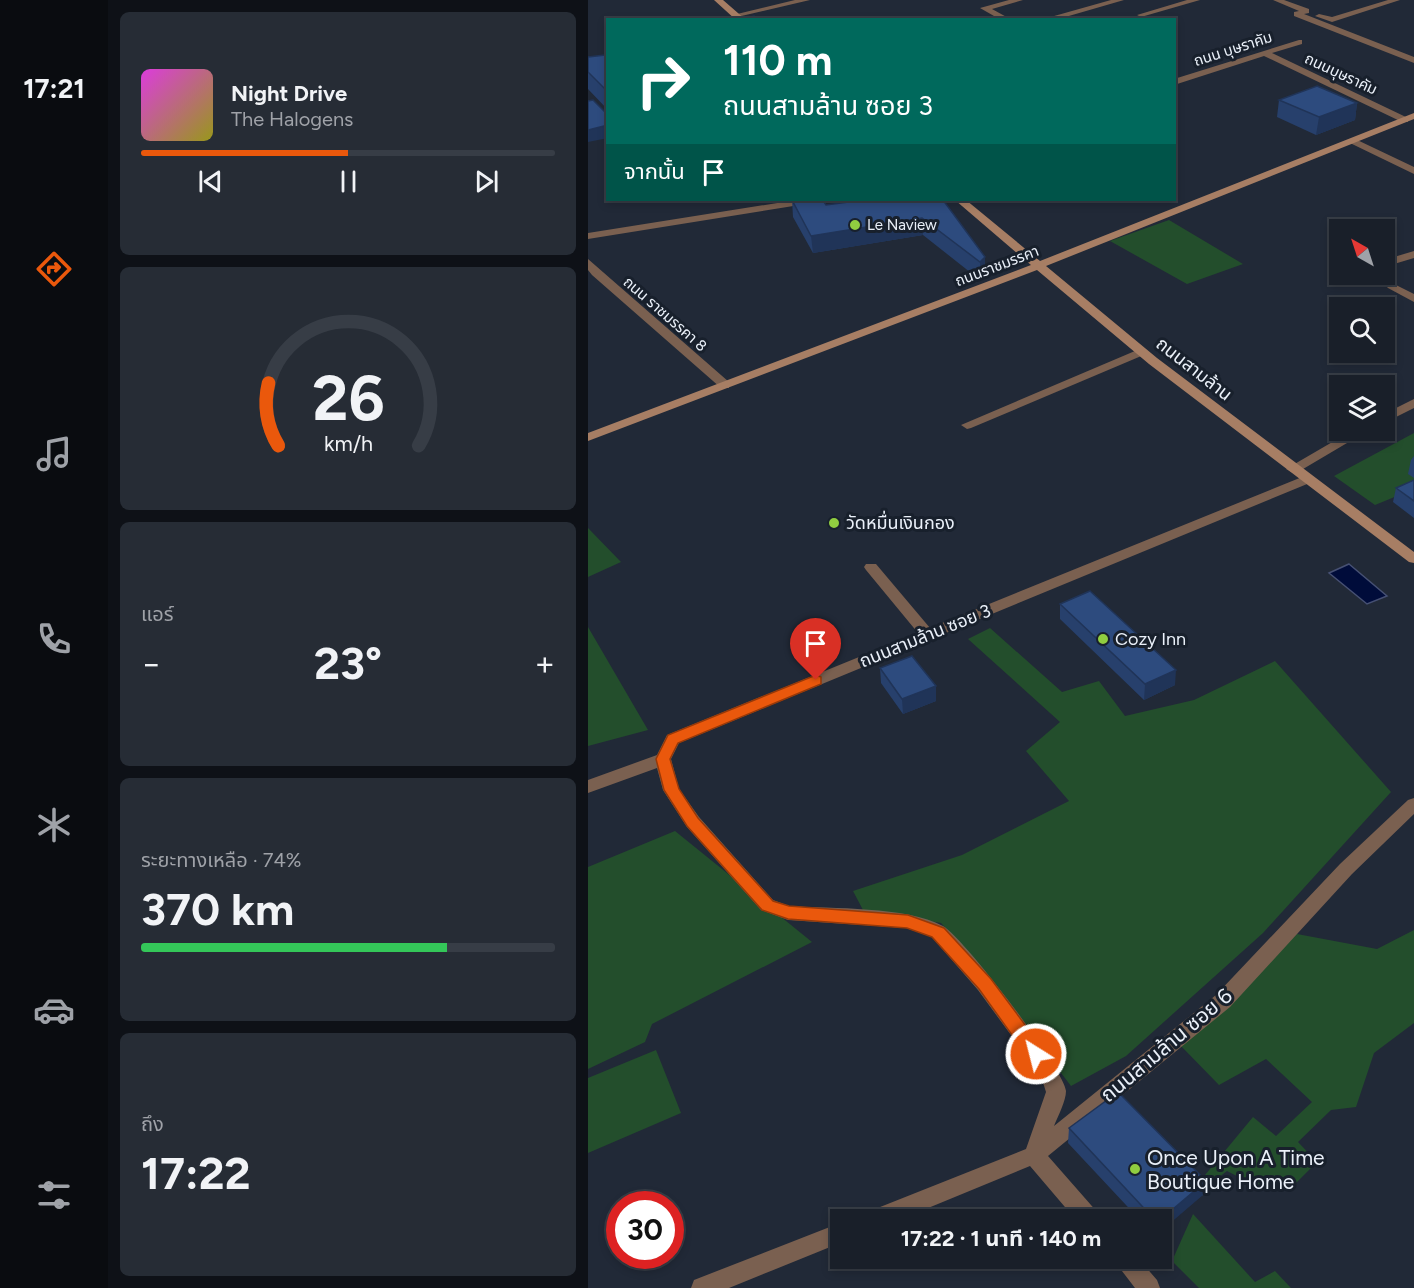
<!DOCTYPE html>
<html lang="th">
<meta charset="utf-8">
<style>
:root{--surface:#191f29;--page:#262c35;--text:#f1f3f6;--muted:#9fa2a8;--line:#373d46;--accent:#ea580c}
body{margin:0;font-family:Figtree,"Noto Sans Thai",sans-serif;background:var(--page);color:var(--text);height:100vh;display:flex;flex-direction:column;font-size:22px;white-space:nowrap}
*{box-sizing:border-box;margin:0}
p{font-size:20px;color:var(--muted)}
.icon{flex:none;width:33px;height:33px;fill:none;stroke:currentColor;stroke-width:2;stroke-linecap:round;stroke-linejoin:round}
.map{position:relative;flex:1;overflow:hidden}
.drawer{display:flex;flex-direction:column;gap:12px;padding:12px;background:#0e1117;width:480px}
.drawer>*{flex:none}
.top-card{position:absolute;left:18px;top:18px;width:570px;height:183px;border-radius:0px;box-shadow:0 3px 9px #0003,0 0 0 2px var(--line);background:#00695c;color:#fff;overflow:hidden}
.needle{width:39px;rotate:321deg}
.buttons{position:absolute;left:741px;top:219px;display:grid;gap:12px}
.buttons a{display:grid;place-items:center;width:66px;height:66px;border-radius:0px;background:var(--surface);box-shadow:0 3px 9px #0003,0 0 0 2px var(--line);font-size:30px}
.speed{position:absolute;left:18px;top:1191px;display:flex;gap:12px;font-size:30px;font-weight:700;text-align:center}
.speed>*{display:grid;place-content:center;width:78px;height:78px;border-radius:50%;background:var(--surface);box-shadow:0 3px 9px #0003,0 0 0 2px var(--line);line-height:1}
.speed .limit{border:9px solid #d22;background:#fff;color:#111}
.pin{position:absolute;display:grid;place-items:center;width:51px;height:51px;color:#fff;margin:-62px -26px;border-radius:50% 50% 50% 0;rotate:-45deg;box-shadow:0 0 6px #0007}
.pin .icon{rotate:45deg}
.me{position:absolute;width:66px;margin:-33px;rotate:324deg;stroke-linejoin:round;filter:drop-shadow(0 0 4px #0008)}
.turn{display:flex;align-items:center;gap:21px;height:126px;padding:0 18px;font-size:27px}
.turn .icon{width:78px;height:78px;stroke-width:2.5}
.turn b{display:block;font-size:42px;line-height:51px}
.then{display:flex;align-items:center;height:57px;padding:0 18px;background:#0003;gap:12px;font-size:22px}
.big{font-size:45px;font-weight:700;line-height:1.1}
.drawer .tile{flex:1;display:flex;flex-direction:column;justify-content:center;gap:9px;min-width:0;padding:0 21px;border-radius:9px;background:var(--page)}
.drawer .dial{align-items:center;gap:0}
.dial svg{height:156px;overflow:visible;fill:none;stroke:var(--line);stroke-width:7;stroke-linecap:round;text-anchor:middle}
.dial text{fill:var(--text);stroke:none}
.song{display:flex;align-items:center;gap:18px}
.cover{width:72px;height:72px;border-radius:9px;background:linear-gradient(135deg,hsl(300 70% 55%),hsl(60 70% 35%))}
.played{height:6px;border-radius:3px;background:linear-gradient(90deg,var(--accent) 50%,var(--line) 50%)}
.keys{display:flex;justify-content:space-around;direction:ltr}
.heat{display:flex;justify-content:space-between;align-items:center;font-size:33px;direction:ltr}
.charge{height:9px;border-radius:4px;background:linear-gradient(90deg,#34c759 74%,var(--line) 0)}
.trip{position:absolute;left:242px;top:1209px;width:342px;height:60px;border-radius:0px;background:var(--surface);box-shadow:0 3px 9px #0003,0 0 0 2px var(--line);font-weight:700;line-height:60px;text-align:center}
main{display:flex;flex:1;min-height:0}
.dock{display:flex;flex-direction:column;width:108px;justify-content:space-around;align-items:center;background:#0a0c10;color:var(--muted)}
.dock .icon{width:42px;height:42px}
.dock .current{color:var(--accent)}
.dock b{font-size:27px;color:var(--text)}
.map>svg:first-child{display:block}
.green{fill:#234e2c}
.water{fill:#000c3a;stroke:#465073;stroke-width:1.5}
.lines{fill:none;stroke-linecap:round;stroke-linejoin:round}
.street{fill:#7a6050;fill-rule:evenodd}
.secondary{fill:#a77e64;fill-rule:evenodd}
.wall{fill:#27406c}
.shaded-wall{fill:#203458}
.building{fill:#2d4b7e;stroke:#203458;stroke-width:1.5}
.route{fill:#ea580c;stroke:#983908;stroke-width:1.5}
.poi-dot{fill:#90cd40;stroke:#18202c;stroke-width:2}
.labels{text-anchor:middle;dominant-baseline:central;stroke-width:6;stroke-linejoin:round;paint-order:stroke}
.far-street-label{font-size:15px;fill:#eaf0f9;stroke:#18202c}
.far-poi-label{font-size:15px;fill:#eaf0f9;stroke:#18202c;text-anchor:start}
.street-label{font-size:18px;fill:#eaf0f9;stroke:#18202c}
.poi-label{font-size:18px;fill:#eaf0f9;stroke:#18202c;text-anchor:start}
.near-street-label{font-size:21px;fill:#eaf0f9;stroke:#18202c}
.near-poi-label{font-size:21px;fill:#eaf0f9;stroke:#18202c;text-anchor:start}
</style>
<main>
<nav class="dock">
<b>17:21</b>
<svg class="icon current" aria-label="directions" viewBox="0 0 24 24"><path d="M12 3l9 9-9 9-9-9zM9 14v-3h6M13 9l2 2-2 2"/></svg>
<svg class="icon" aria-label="music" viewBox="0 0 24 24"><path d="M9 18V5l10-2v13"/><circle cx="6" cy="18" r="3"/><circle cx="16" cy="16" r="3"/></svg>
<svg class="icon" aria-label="phone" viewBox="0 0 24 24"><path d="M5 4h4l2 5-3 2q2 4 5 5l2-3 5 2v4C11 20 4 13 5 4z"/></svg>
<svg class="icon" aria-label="climate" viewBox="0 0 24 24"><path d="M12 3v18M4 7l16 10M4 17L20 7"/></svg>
<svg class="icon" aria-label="car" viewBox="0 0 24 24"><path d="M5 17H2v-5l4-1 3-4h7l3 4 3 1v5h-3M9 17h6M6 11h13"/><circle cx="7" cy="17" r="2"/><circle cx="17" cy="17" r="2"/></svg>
<svg class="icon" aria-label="filters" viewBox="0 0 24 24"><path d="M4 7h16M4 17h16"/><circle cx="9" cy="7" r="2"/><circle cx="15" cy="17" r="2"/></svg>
</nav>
<section class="drawer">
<div class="tile">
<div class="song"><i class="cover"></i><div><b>Night Drive</b><p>The Halogens</p></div></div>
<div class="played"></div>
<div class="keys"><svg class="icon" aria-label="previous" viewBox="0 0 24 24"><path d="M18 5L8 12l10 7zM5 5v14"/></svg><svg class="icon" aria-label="pause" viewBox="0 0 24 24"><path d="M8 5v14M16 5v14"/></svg><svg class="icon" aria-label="next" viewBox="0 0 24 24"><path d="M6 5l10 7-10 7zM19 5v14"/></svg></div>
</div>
<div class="tile dial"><svg viewBox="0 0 100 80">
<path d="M14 69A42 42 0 1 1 86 69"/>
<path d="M14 69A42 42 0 0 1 9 37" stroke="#ea580c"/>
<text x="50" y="56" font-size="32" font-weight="700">26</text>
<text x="50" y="72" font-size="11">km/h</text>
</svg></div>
<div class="tile"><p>แอร์</p>
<div class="heat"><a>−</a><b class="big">23°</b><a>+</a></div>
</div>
<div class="tile"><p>ระยะทางเหลือ · 74%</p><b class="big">370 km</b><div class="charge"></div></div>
<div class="tile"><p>ถึง</p><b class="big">17:22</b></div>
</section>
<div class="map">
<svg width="826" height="1288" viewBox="0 0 826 1288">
<rect width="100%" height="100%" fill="#212937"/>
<path class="green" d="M581,220L655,264L599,284L522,241Z
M826,433V489L787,505L746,476Z
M0,528L33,562L0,577Z
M0,627L60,730L0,746Z
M402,628L474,692L511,681L537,716L606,700L687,661L803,792L675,933L538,1056L483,1086L382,954L353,923L275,910L265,891L374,855L481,801L438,751L472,722L380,639Z
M87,831L224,942L64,1024L57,1042L0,1069V867Z
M826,930V1023L786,1053L768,1107L743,1110L710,1142L729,1162L704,1187L688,1175L670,1187L639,1171L626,1181L617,1175L665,1117L688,1136L724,1102L678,1059L631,1085L592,1045L709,934L789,949Z
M68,1050L93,1113L0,1153V1078Z
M605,1214L667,1282L687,1271L703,1288H611L584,1261Z"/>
<path class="water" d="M761,564L799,596L779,604L741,573Z"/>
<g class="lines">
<path class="street" d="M207,0H222L149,17L145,15Z
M421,0H435L404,9L424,20H413L392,8Z
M523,0H536L467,20H452Z
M599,0H612L553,17L549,15Z
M685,0H696L721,9V13L716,14L826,57V63L706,16V12L711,11Z
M800,0H812L744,22L727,16L731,14L744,17Z
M711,40H714V44L684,53L820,118V122H814L676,56L586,85V79Z
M765,138L826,167V174L762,143L760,141Z
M208,200H229L224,203L0,239V233Z
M826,251V258L796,267V260Z
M0,259L141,382V388H133L4,275L0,270Z
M804,283L826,294V302L800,288L798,286Z
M554,348L558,350V354L383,428L379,429L373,425Z
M826,399V408L796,423V414Z
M765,430H781L710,472L705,473L698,469Z
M719,475L724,476L726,479L724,482L91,743L83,759L91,789L111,817L185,900L201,906C244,909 318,906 355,926C376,938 476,1069 478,1091C478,1101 470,1116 466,1126L628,995L752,864L820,800L826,798V814L764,874L642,1007L460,1156L510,1213L512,1220H488L442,1166L311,1220H275L277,1213L438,1149L458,1092L453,1076L390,990L344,937L318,928L200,920L173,910L99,827L75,790L69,768L0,793V780L69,755L79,735L330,633L278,570L276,567L278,564H288L342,628Z
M252,1223V1243L141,1288H103L106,1280Z
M524,1258H550L569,1280L572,1288H547Z"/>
<path class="secondary" d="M126,0H135L158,20H148Z
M826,113V119L458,266L569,358L826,552V563L821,562L561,364L449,270L0,441V433L443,265L367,200H378L452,261Z"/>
</g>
<path class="wall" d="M20,51V110L0,89V57L17,55Z
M691,100L769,103L767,120L728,135L689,117Z
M204,200L238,205L355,200L397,257V275L392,280L335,235L225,253L205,217Z
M826,456V478L820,474L823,460Z
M826,480V518L805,502L808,488Z
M472,604L587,685L556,700L472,619Z
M292,668L348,701L315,714L293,683Z
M481,1128L618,1181L615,1195L573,1220H552L480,1143Z"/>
<path class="shaded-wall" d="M769,103L767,120L728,135L731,117Z
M20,125V138L0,142V130Z
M334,218L335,235L225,253L223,236Z
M397,257V275L392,280V262Z
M588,670L587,685L556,700L557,684Z
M348,686V701L315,714L314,699Z
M618,1181L615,1195L573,1231V1220H572Z"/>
<path class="building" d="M166,16L171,20H151Z
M19,51H20V92L0,72V57L17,55Z
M729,86L769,103L731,117L691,100Z
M5,100L20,115V125L0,130V101Z
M204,200H235L238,205L276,200H355L397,257L392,262L334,218L223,236Z
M826,480V501L808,488Z
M502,591L588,670L557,684L472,604Z
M324,656L348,686L314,699L292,668Z
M530,1092L618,1181L572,1220H567L481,1128Z"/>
<path class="route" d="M228,675L233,677V684L90,743L82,759L91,789L110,818L185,901L201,906L320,915L356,928L403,979L455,1049L457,1054L455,1060L448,1062L442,1060L391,989L344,937L319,928L200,919L174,910L99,826L76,790L68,759L80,735Z"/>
<g class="poi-dot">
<circle cx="267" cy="225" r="6"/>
<circle cx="246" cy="523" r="6"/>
<circle cx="515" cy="639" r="6"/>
<circle cx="547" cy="1169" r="6"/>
</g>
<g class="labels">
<g class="far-street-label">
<text transform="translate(645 49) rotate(-18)">ถนน บุษราคัม</text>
<text transform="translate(753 74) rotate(25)">ถนนบุษราคัม</text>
<text transform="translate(409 266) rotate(-21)">ถนนราชมรรคา</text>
<text transform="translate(77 314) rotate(41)">ถนน ราชมรรคา 8</text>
</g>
<g class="far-poi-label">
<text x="279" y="225">Le Naview</text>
</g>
<g class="street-label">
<text transform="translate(606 369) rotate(38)">ถนนสามล้าน</text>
<text transform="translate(337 636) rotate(-22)">ถนนสามล้าน ซอย 3</text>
</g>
<g class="poi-label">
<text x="258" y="523">วัดหมื่นเงินกอง</text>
<text x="527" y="639">Cozy Inn</text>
</g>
<g class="near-street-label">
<text transform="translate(578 1045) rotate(-40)">ถนนสามล้าน ซอย 6</text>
</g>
<g class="near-poi-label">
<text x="559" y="1157">Once Upon A Time<tspan x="559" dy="24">Boutique Home</tspan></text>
</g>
</g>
</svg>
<div class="buttons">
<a><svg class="needle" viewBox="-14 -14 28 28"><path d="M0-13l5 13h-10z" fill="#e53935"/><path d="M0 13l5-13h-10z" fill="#9fa2a8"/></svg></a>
<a><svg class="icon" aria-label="search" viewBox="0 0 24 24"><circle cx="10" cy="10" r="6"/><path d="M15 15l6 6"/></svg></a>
<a><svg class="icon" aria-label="layers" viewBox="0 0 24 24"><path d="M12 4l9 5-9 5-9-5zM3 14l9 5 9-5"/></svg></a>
</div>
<div class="speed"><div class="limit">30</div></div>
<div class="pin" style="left:228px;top:680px;background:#d93025"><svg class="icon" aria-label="arrive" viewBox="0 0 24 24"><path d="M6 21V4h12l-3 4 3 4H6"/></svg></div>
<svg class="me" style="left:448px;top:1054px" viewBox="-20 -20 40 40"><circle r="17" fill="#ea580c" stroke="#fff" stroke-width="3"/><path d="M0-11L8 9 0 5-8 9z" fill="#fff"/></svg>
<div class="trip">17:22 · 1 นาที · 140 m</div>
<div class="top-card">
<div class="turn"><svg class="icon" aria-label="right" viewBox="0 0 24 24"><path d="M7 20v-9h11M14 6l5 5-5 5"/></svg><div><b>110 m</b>ถนนสามล้าน ซอย 3</div></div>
<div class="then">จากนั้น<svg class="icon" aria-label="arrive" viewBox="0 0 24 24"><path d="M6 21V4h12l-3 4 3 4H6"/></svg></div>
</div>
</div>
</main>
